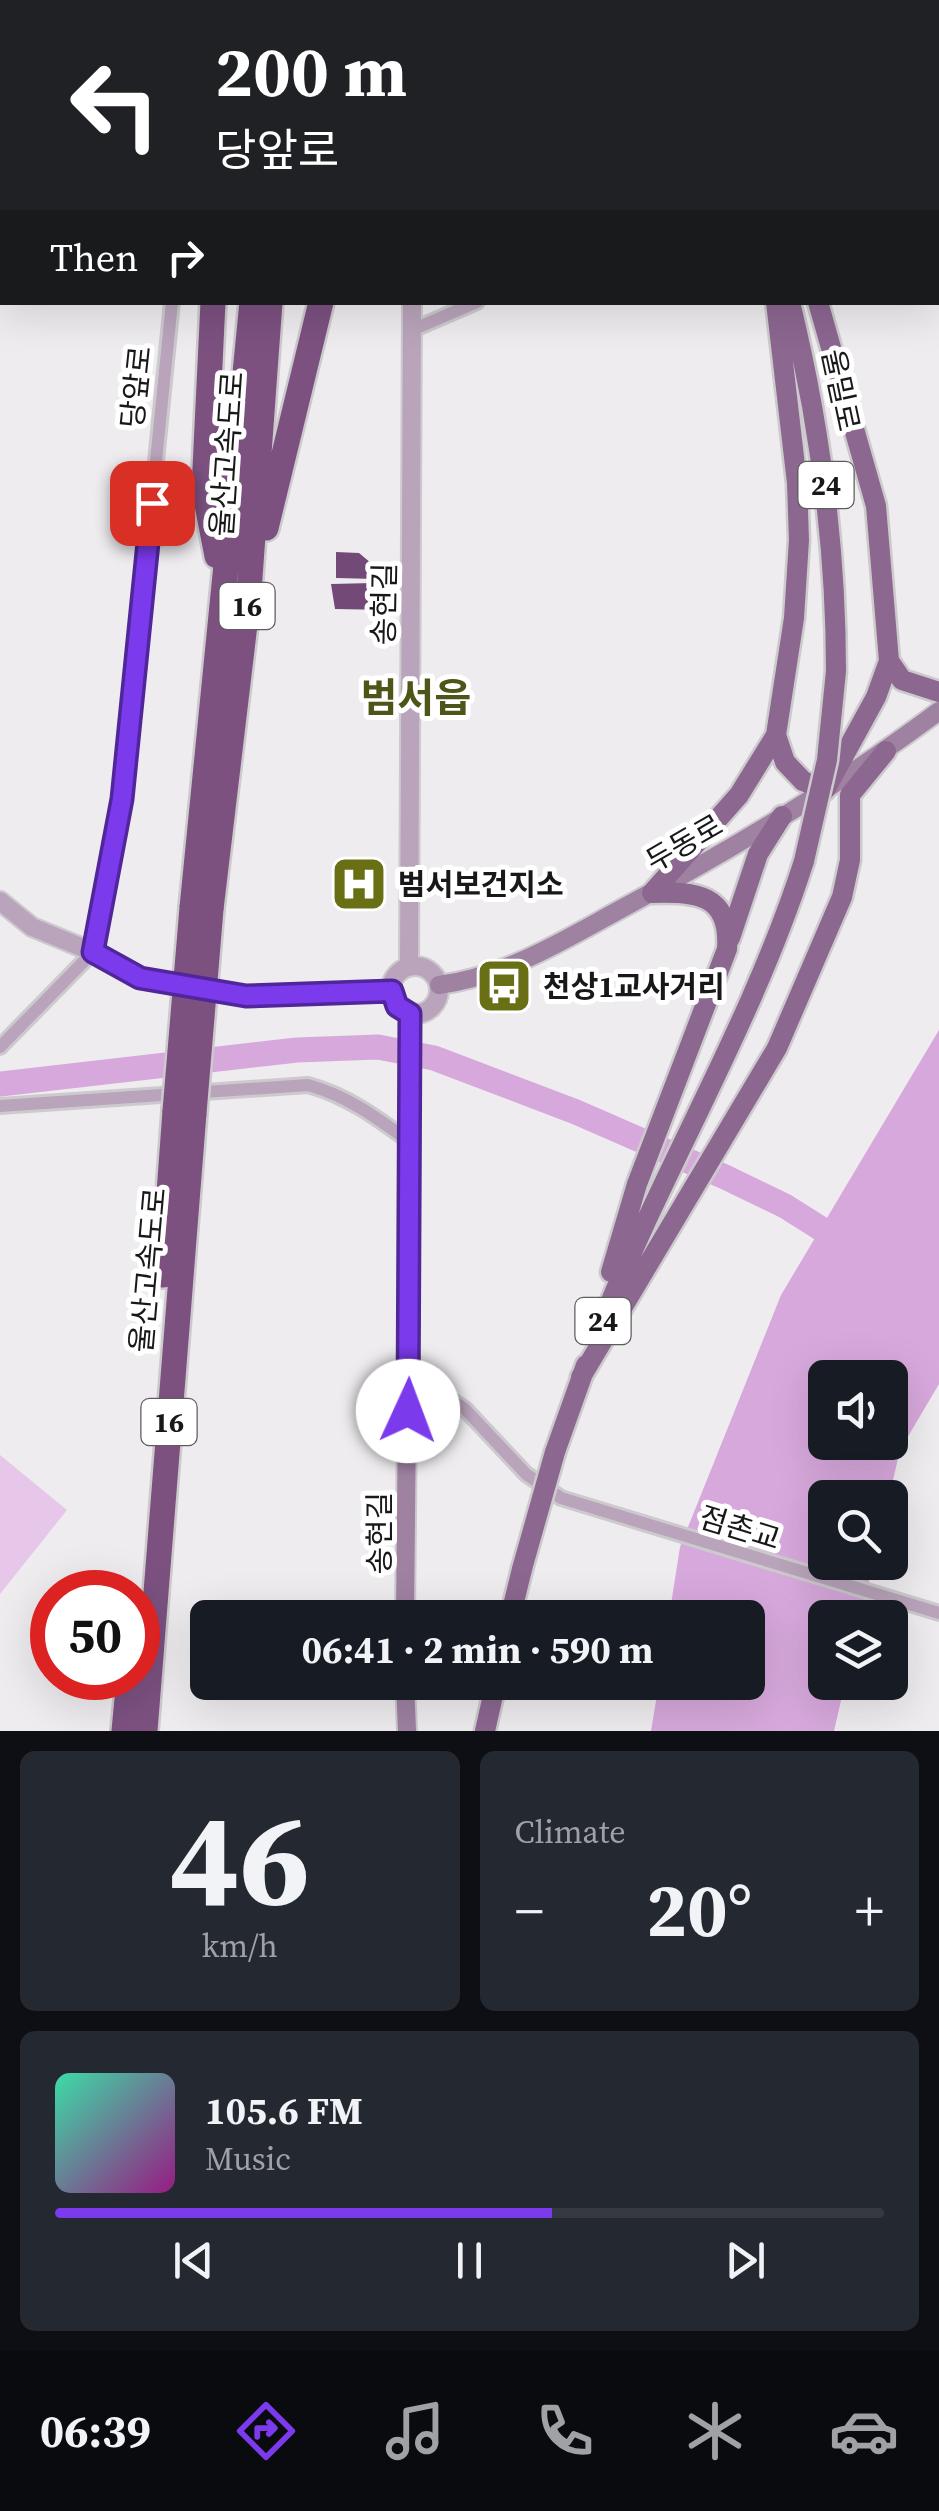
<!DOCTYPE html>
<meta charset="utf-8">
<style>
:root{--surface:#171b24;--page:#242831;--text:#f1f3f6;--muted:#9ea1a6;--line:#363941;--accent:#7c3aed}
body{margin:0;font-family:"Source Serif 4","Noto Sans KR",serif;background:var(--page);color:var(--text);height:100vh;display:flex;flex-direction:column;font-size:38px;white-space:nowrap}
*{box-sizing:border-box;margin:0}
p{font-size:32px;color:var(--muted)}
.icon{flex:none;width:55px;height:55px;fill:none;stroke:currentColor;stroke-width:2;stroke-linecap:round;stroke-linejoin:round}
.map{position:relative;height:1731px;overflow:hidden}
.panel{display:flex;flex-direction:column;gap:20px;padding:20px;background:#0d0f14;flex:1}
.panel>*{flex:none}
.hud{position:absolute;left:0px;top:0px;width:940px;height:305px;box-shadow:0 10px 40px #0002;background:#202124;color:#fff;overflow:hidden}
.tools{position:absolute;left:808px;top:1360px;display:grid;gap:20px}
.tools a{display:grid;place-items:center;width:100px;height:100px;border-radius:15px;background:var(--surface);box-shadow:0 10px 40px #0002;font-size:50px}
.speed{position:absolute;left:30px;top:1570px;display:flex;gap:20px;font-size:50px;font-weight:700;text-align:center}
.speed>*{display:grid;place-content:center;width:130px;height:130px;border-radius:50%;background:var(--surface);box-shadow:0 10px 40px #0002;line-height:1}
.speed .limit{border:15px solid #d22;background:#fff;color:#111}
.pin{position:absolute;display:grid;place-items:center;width:85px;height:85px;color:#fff;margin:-42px;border-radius:20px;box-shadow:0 5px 15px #0006}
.me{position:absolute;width:110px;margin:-55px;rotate:2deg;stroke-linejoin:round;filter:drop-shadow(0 0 8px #0008)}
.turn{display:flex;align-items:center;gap:35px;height:210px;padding:0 50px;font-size:45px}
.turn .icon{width:130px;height:130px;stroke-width:2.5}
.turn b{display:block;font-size:70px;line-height:85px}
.then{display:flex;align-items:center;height:95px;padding:0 50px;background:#0003;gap:20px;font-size:38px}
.big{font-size:75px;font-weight:700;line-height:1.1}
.panel .tile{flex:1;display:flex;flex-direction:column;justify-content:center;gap:15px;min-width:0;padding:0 35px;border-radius:15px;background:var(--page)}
.panel .dial{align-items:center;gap:0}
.dial b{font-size:130px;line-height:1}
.song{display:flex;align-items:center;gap:30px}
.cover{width:120px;height:120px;border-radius:15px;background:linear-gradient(135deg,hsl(160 70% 55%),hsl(310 70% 35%))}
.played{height:10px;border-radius:5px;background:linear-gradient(90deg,var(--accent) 60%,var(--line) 60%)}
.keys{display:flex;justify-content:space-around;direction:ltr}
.heat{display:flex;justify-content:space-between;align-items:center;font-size:55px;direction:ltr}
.panel .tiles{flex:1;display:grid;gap:20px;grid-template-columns:1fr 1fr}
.tile:last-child{grid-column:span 2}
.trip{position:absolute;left:190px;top:1600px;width:575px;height:100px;border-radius:15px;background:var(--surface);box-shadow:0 10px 40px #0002;font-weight:700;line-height:100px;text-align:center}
.dock{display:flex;height:160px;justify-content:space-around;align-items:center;background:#090b0e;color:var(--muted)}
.dock .icon{width:70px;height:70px}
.dock .selected{color:var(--accent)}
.dock b{font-size:45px;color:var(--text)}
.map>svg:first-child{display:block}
.green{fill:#e6c7e9}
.water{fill:#d7a8dc;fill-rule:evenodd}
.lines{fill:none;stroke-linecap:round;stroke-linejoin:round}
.river{stroke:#d7a8dc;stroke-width:25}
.building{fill:#734978}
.minor-casing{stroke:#cdcace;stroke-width:18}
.tertiary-casing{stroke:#cdcace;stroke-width:22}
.secondary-casing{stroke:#cdcace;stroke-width:22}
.primary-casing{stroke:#cdcace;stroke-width:25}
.motorway-casing{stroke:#cdcace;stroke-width:30}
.minor{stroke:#b9a4bb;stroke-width:12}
.tertiary{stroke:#b9a4bb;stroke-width:18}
.secondary{stroke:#9f81a2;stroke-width:18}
.primary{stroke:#8c6790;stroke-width:20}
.motorway{stroke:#7c5180;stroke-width:25}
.primary-bridge-casing{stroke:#cdcace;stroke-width:25;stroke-linecap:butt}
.motorway-bridge-casing{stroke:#cdcace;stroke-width:30;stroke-linecap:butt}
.primary-bridge{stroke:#8c6790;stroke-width:20}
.motorway-bridge{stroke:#7c5180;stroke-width:25}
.route-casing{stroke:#51269a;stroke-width:25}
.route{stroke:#7c3aed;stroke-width:18}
.labels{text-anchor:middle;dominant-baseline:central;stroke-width:10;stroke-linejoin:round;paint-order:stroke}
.shield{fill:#fff;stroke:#5d5d5e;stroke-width:2.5}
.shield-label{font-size:28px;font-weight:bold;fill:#181719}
.street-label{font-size:30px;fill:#181719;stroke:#fff}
.poi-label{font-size:30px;font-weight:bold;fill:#181719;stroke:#fff;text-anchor:start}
.district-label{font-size:40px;font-weight:bold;fill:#4f5419;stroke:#fff}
</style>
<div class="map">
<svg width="939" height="1731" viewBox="0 0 939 1731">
<rect width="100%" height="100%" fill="#efecf0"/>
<path class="green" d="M0,1455L67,1510L0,1594Z"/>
<path class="water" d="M939,1030V1384L900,1450L889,1497L825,1498V1562L873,1563L861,1617L825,1618V1682L845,1683L834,1731H651L659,1683L748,1682V1618L669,1617L680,1547L781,1295ZM825,1378H890V1442H825Z"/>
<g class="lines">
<path class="river" d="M0,1084L297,1050L378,1047L434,1058L576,1112L725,1177L785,1206L850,1247"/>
</g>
<path class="building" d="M336,552L359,553L377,568L376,579L336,578Z
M373,583V589L389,588L390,610L335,609L331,584Z"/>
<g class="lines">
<g class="minor-casing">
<path id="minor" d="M197,2V0
M858,2L859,0
M412,330L477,302
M0,1047L93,952L122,799L172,302
M0,1106L308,1085C348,1096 377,1118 410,1142
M410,1373L465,1409L526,1474L561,1498L939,1613"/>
</g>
<g class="tertiary-casing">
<path id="tertiary" d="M413,2L414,0
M0,901L32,927L93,952L139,979L246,996L392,991
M391 990a24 24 0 1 1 48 0a24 24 0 1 1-48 0Z
M409,967L412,302"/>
</g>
<g class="secondary-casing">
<path id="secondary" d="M439,985C506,976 562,941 621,909C731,850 839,786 939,711
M405,1618L411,1013
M405,1682L407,1731"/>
</g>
<g class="primary-casing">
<path id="primary" d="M697,0L698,2
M776,302L797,483L799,540L794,618L776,735L785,762L803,781L825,790L876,697L889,661
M790,302C820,425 836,545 836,671
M818,302L876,506L889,661L902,680L939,692
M652,893L739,795L776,735
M730,938L758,854L782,816
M611,1272L637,1184L727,949C731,894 695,891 652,893
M600,1328C662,1170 752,1024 804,861
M581,1377L777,1048L842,897L850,860V795L886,751
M555,1452L586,1365
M510,1618L522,1569
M485,1731L496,1682"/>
</g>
<g class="motorway-casing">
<path id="motorway" d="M374,0L375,2
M212,2L213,0
M278,2V0
M297,2V0
M213,302L204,489L217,556
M266,528L321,302
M192,908L252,302
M211,909L249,591L270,302
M163,1275L175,1111
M124,1731L129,1678
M145,1731L194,1113"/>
</g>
<use href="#minor" class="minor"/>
<use href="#tertiary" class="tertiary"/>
<use href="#secondary" class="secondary"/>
<use href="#primary" class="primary"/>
<use href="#motorway" class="motorway"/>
<g class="primary-bridge-casing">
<path id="primary-bridge" d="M804,861L827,760L836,671
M522,1569L555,1452"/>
</g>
<g class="motorway-bridge-casing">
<path id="motorway-bridge" d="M175,1111L192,908
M194,1113L211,909"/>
</g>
<use href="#primary-bridge" class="primary-bridge"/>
<use href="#motorway-bridge" class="motorway-bridge"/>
</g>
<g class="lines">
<g class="route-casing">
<path id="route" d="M152,503L122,799L93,952L140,978L246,996L392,991L397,1006L410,1014L408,1411"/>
</g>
<use href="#route" class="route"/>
</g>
<defs>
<g id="hospital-square" transform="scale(2.875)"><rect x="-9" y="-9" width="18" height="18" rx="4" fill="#696f15" stroke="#fff"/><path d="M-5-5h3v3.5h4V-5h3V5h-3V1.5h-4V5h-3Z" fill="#fff"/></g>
<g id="bus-square" transform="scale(2.875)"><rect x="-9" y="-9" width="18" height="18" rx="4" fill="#696f15" stroke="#fff"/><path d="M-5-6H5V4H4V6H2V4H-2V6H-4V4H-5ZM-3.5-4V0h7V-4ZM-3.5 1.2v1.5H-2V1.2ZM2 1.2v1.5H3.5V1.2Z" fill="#fff"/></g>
</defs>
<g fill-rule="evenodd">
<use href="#hospital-square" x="359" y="884"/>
<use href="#bus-square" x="504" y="986"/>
</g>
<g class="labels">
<g class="shield">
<rect x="798.5" y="462" width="55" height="46" rx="8"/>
<rect x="219.5" y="583" width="55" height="46" rx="8"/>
<rect x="575.5" y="1298" width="55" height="46" rx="8"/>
<rect x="141.5" y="1399" width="55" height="46" rx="8"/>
</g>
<g class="shield-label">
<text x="826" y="485">24</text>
<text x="247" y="606">16</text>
<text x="603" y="1321">24</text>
<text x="169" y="1422">16</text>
</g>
<g class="street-label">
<text transform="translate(136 387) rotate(-84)">당앞로</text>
<text transform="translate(841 390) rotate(78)">울밀로</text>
<text transform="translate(227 454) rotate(-86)">울산고속도로</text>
<text transform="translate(384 604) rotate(-89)">송현길</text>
<text transform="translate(684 843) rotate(-30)">두동로</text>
<text transform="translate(148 1270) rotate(-85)">울산고속도로</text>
<text transform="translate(740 1528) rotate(17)">점촌교</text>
<text transform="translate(379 1533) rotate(-90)">송현길</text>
</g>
<g class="poi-label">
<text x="398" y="884">범서보건지소</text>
<text x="543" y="986">천상1교사거리</text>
</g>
<g class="district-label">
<text x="416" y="698">범서읍</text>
</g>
</g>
</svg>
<div class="tools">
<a><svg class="icon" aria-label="sound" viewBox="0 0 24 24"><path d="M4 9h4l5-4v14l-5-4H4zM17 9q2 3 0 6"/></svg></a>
<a><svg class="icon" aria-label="search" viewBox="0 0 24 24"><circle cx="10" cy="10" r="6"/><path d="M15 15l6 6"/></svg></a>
<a><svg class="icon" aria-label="layers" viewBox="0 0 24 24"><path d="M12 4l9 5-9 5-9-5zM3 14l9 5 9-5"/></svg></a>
</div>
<div class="speed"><div class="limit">50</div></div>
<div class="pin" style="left:152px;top:503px;background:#d93025"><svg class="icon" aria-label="arrive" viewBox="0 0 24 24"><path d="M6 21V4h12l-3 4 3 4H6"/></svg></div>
<svg class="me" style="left:408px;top:1411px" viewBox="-20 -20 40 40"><circle r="19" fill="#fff"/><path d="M0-13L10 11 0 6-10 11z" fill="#7c3aed"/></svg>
<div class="trip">06:41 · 2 min · 590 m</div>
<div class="hud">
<div class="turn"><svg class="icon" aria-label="left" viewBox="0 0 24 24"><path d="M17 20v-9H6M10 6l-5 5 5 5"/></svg><div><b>200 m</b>당앞로</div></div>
<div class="then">Then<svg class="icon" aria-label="right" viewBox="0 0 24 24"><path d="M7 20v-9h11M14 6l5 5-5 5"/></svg></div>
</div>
</div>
<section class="panel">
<div class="tiles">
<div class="tile dial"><b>46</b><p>km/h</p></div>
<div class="tile"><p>Climate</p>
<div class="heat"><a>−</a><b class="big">20°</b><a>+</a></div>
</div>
<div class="tile">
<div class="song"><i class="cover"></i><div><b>105.6 FM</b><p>Music</p></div></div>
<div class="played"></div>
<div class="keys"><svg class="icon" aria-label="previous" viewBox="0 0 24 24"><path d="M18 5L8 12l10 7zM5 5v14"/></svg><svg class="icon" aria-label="pause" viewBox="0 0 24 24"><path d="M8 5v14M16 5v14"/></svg><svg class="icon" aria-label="next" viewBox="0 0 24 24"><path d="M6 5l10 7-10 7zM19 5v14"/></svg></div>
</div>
</div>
</section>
<nav class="dock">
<b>06:39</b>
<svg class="icon selected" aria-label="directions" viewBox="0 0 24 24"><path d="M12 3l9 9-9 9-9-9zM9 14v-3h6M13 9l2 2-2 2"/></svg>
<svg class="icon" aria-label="music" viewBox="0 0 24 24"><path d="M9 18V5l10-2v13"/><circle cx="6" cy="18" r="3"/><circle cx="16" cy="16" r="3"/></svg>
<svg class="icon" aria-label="phone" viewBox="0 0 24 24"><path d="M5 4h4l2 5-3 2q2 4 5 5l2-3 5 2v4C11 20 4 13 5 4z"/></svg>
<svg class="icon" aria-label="climate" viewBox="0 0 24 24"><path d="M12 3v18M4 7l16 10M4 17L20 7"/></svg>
<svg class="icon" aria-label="car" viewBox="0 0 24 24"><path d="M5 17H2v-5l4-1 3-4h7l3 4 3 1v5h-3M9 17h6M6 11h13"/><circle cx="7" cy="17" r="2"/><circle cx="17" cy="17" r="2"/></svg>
</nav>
